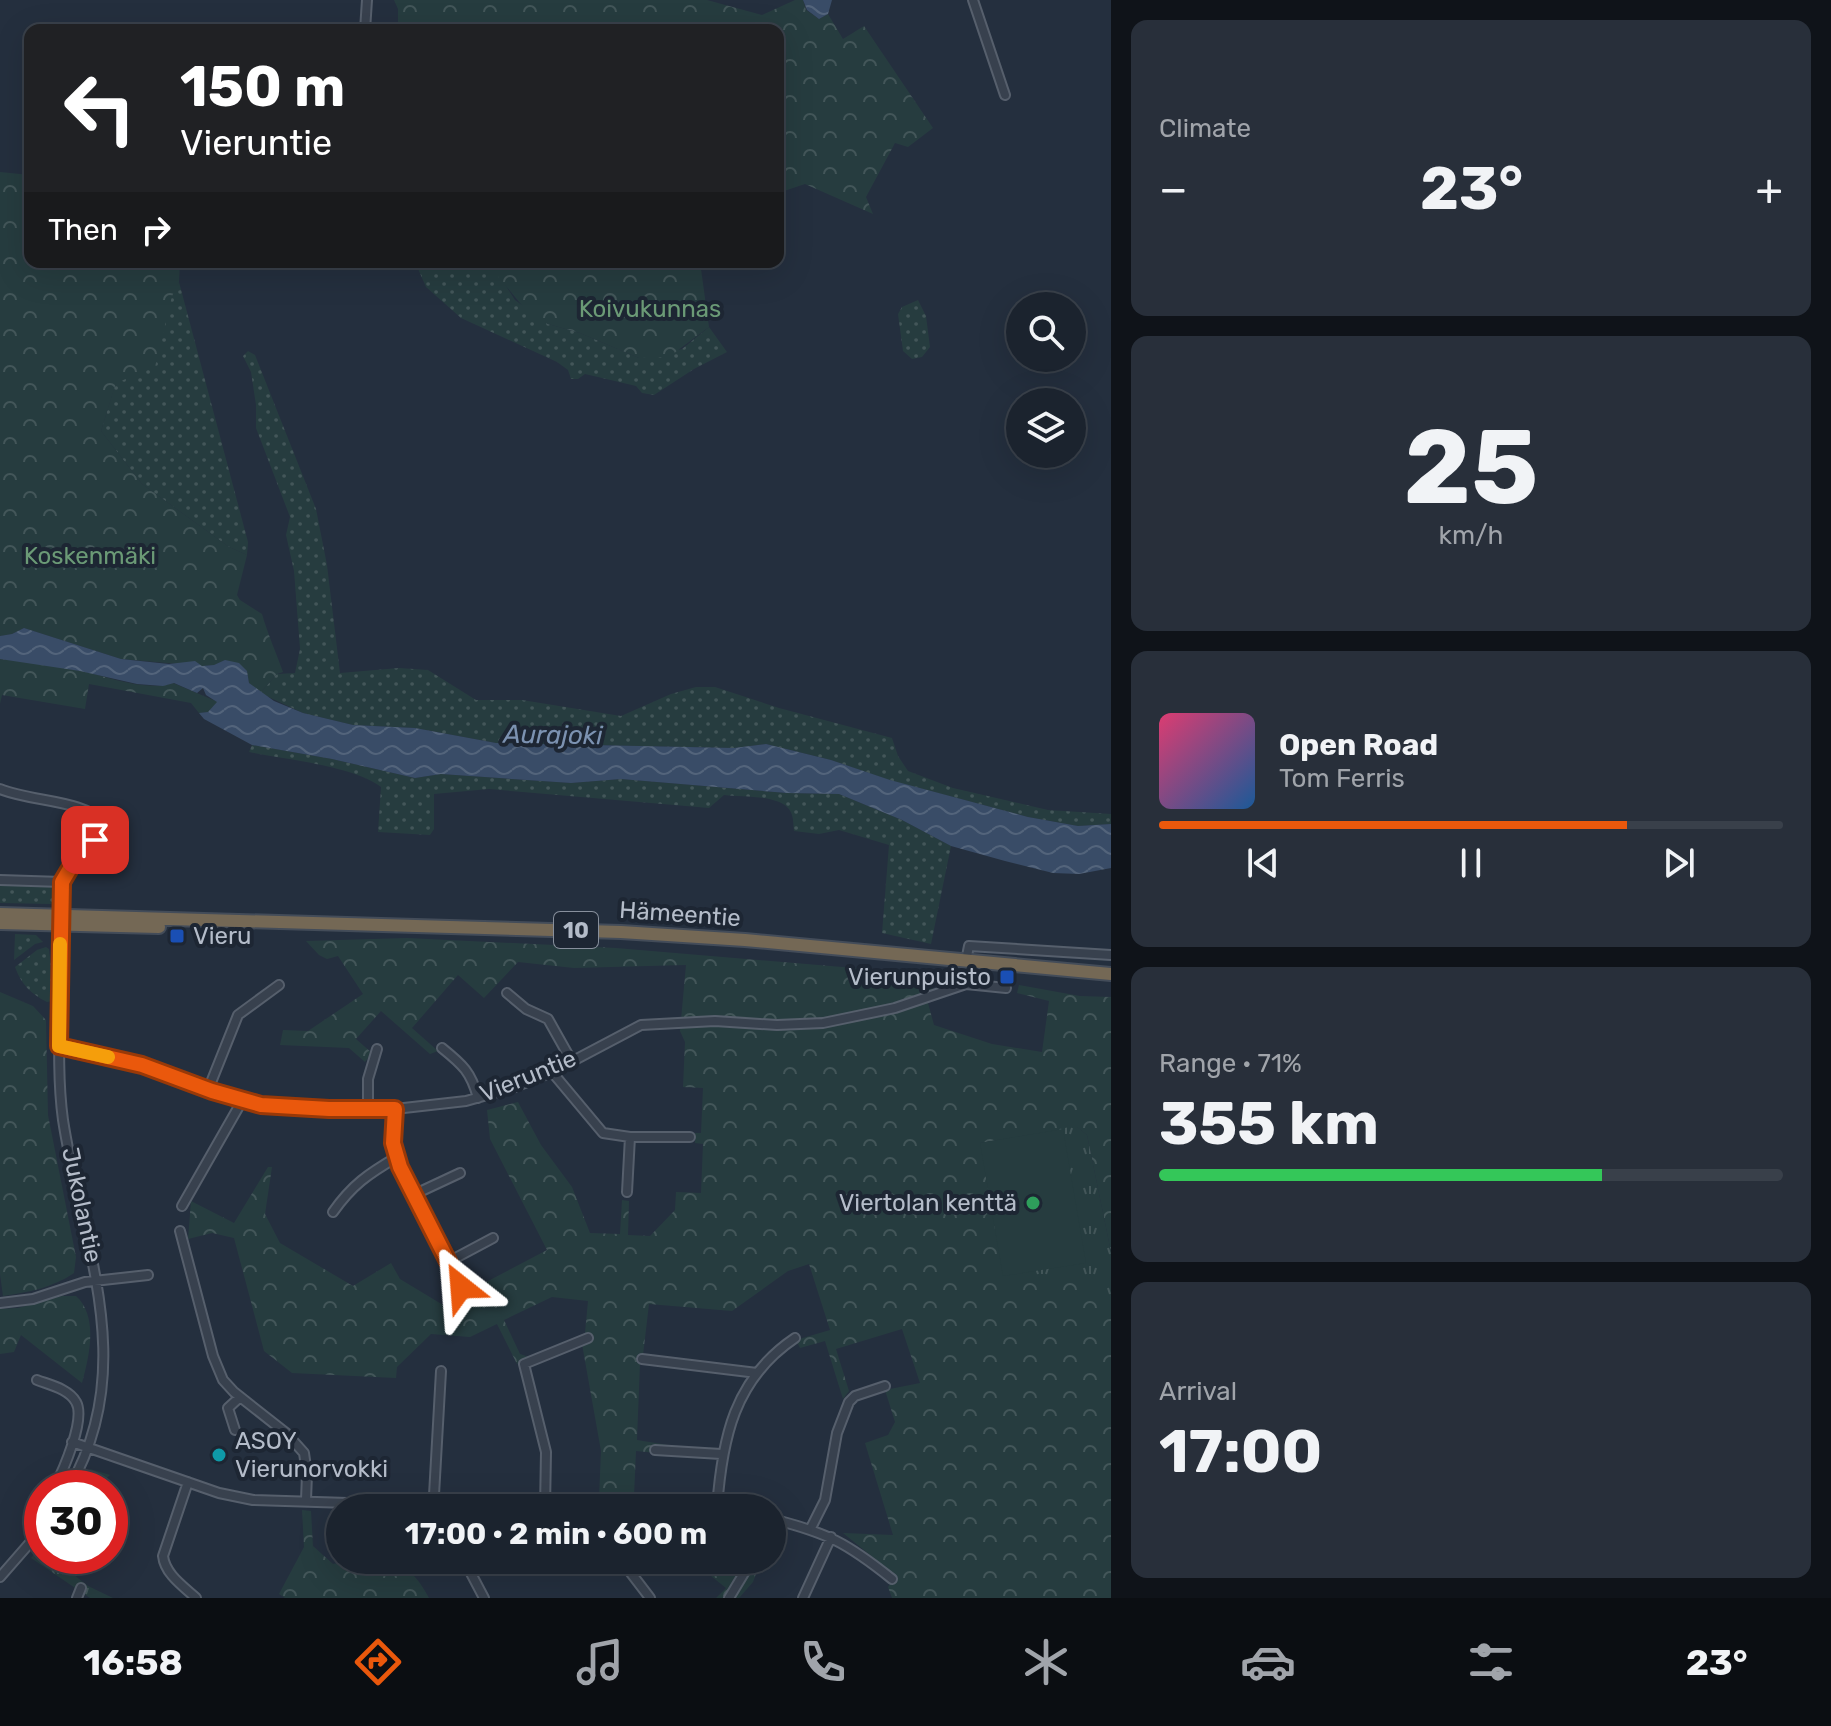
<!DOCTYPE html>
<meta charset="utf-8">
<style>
:root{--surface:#1b232e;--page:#282f3a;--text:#f1f3f6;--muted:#a0a4aa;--line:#39404a;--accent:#ea580c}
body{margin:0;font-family:Rubik,sans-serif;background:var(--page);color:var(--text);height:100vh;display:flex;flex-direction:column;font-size:30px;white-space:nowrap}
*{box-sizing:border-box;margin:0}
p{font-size:26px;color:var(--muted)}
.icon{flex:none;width:44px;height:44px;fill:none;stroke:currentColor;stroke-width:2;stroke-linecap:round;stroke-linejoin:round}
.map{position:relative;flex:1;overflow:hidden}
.drawer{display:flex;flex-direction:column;gap:20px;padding:20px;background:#0f1319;width:720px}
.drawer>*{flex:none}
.guide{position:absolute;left:24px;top:24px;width:760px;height:244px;border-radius:16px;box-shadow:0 8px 32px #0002,0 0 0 2px var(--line);background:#202124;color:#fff;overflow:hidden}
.tools{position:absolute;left:1006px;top:292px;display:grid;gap:16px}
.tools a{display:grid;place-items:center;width:80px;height:80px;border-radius:50%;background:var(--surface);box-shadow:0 8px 32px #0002,0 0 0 2px var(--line);font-size:40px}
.speed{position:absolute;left:24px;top:1470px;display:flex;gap:16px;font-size:40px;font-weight:700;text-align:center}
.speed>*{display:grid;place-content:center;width:104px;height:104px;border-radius:50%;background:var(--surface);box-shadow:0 8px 32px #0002,0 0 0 2px var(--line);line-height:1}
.speed .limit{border:12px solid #d22;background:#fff;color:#111}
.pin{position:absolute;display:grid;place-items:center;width:68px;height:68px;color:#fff;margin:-34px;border-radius:16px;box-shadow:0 4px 12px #0006}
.me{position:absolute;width:88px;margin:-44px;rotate:332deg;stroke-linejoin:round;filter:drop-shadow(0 0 6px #0008)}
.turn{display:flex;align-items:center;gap:28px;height:168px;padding:0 24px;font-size:36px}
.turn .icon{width:104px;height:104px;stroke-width:2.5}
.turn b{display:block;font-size:56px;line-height:68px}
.then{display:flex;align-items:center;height:76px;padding:0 24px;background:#0003;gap:16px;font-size:30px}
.big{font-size:60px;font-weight:700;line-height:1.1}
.drawer .widget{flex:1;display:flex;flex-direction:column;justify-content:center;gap:12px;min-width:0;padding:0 28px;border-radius:16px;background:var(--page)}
.drawer .dial{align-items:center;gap:0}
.dial b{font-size:104px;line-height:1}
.song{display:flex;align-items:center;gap:24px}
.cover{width:96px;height:96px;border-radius:12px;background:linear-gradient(135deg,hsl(340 70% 55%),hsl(210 70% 35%))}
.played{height:8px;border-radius:4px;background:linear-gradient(90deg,var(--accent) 75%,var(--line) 75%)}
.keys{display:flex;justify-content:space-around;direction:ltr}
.heat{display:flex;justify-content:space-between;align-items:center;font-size:44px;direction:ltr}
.charge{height:12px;border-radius:6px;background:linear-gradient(90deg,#34c759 71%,var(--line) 0)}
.trip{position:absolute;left:326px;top:1494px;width:460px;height:80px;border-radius:40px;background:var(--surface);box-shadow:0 8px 32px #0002,0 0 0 2px var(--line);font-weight:700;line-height:80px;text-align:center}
.tab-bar{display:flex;height:128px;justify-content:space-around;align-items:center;background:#0b0e12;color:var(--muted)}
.tab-bar .icon{width:56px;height:56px}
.tab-bar .on{color:var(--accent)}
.tab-bar b{font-size:36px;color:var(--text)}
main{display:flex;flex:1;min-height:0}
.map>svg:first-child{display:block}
.grass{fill:url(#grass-dots)}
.forest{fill:url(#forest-crowns)}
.park{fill:url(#park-tufts)}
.pitch{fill:#263c3f}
.water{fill:url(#water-waves)}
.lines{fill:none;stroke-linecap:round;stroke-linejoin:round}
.minor-casing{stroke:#565f6c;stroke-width:12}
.highway-casing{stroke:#434c59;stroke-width:16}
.minor{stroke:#38414e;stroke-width:8}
.highway{stroke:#746855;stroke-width:12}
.route-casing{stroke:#983908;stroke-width:20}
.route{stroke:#ea580c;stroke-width:14}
.slow{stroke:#f59e0b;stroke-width:14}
.transit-dot{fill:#1a4fb4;stroke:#1d2633;stroke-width:3}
.leisure-dot{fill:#2e9e5b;stroke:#1d2633;stroke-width:3}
.culture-dot{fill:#0f9aa8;stroke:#1d2633;stroke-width:3}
.labels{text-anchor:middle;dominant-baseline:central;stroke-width:8;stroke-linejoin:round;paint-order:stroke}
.shield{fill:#1d2633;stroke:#878f9c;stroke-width:2}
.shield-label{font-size:22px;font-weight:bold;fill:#b4bcc9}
.park-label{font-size:24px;fill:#6b9a76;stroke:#1d2633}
.street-label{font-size:24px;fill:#b4bcc9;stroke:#1d2633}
.poi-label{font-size:24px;fill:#b4bcc9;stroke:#1d2633;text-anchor:start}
.water-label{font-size:26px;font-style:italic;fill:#7c92b1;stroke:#1d2633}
</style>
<main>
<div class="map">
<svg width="1111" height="1598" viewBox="0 0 1111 1598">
<defs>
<pattern id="grass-dots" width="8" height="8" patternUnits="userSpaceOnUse" patternTransform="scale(2)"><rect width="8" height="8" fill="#263c3f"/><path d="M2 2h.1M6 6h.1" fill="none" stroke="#435659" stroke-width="1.8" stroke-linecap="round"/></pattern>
<pattern id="forest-crowns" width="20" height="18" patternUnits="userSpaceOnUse" patternTransform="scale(2)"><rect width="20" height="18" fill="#263c3f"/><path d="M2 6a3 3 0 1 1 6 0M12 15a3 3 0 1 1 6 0" fill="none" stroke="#435659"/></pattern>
<pattern id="park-tufts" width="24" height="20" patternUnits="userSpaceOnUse" patternTransform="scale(2)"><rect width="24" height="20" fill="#263c3f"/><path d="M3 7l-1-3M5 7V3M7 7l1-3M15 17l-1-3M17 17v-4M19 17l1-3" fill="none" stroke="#435659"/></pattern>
<pattern id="water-waves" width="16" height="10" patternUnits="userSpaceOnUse" patternTransform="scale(2)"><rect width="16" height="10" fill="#394c67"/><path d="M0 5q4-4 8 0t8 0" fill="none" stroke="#53647b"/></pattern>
</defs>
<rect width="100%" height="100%" fill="#242f3e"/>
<path class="grass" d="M415,262H444L452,269L455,262H486L501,278L515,300L548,324L580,333L639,358L682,349L709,327L727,352L694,369L654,395L642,393L636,386L585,374L578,379H571L568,370L557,362L461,318L426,287Z
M179,282L248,542L247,555L229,547L142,484L101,431L116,382Z
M918,300L926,316L930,347L922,357L912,359L903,351L898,314L902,307Z
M248,351L255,355L316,509L327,565L340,673L399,668L428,670L476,700H522L621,716L671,694L696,687H715L779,708L892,738L898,756L908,771L953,788L1048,810L1111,814V824L1078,826L1028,817L889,780L831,760L766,744L734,748L496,743L415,728L353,725L303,713L260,693L277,674L295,673L300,649L294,571L286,535L290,517L256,428V405L251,372L243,356Z
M252,745L332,759L415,778L441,774L571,783L621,779L787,793L839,794L902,820L951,846L931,944L882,933L889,845L839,830L819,834L794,831C793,823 794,813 787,807C774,795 742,797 724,795L709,808L489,789L434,794V829L430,835L378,832L381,787C354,766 283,759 249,752Z
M62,882L61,899L51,904L0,903V883Z
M15,934L36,935L43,942L35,944L14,960Z
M46,947L49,949L54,994L52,1001L47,1002C31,994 21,984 15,967L37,950Z"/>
<path class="forest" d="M394,0H707L762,15L795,0H803L806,10L819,19L828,14L843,39L864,26L933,128L908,147L895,143L866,197L873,214L805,184L778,193V30H398V9Z
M0,172L30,175V262H180L179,282L172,296L155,367L116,383L101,431L142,484L229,547L247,555L237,595L240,600L262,614C268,635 276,652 283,672L277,674L260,693L249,683L247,671L225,660L215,665L202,666L121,659L24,628L12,634L0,636Z
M486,262H700L709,327L669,357L639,358L580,333L548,324L529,314Z
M0,659C27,662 54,666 81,671C110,677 145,692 173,683L218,702L208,712L199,713L191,703L89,684L85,709L2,695L0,704Z
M407,938L616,948L937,975L928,1003L934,1025L992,1044L1042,1052L1049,1001L1017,993L1019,985L1080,996L1111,997V1252L1087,1135L1077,1127L980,1143L1086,1263L1111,1274V1598H892L888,1587L896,1576L843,1533L893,1535L865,1443L888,1435L895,1422L885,1390L920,1383L902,1329L836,1349L849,1391L843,1399L825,1341L800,1348L796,1340L830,1330L809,1264L788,1271L732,1311L649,1304L643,1355L664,1358L640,1363L637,1440L668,1445L667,1454L636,1451L634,1496L599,1498L601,1451L582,1344L572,1348L568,1342L585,1333L588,1301L552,1297L504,1320L520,1354L529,1357L517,1364L497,1324L470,1337L431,1334L397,1367L396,1378L292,1373L264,1351L234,1238L212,1233L188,1239L191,1201L234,1223L268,1167H272L265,1214L280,1243L353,1286L391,1263L400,1279L443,1305L464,1294L452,1270L458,1267L471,1290L547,1250L490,1139L487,1110L518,1102L541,1145L572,1187L590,1233L620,1234L622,1200L629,1201L628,1235L650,1236L675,1210L676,1192L701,1193L703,1144L695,1143V1133H701L703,1088L683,1087L685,1042L680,1031L686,965L574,968L518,962L484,998L458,975L412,1028L438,1051L430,1054L381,1011L356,1039L372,1053L365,1062L349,1048L280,1045L283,1030L308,1031L363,994L338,956L327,959L319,955L306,941Z
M0,992L33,1006L46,1020L48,1115L76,1257L74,1273C52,1288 29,1292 3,1296L0,1274Z
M62,1296H76C99,1317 89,1357 82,1383L21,1335L14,1352L0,1354V1309L18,1308Z
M302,1510L311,1511L313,1546L333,1564C358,1558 394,1557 414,1576C420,1582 425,1591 429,1598H285L279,1594L304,1547Z
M691,1560H761L753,1582L739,1598H716L726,1588Z"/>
<path class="park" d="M1076,1126L1087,1135L1111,1252V1296C1068,1267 1052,1274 1005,1284L1003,1276L980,1143Z
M90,1469L110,1475L96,1488H81Z
M42,1545V1556H55V1560L88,1586L113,1598H90L31,1558Z"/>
<path class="pitch" d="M1063,1129L1086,1263L1003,1276L980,1143Z"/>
<path class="water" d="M803,0H832L828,14L819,19L807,10Z
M24,628L121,659L169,664L195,661L202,666L214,665L225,660L239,663L247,671L249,683L274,701L303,713L353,725L415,728L496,743L734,748L766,744L831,760L890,780L1028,817L1078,826L1111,824V868L1079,874L1053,873L1005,861L951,846L902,820L839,794L787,793L621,779L571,783L441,774L415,778L332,759L252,745L204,719L199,713L208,712L217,702L206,695L203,688L197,693L174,683L163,686L137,684L80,671L0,659V636L12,634Z"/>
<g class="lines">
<g class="minor-casing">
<path id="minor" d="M973,0L1005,95
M365,30L367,0
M0,789C35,803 80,798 109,825L78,855L62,882C61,924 60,967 60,1010C59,1046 58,1083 63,1120C82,1245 140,1365 69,1488
M0,880L62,882
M966,961L969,946L1111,955
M507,993L526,1009L548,1019L571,1060
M59,1046L142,1065L212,1091L261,1105L329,1109H395L466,1101L515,1087L552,1072L641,1025L715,1021L777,1025L823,1023L895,1008L966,984L1006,988
M442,1048C463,1065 471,1072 478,1098
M552,1072L603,1133L630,1137H690
M208,1090L238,1015L279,985
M368,1108V1079L377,1049
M395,1109L393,1143L400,1167L461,1287
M627,1192L630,1137
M413,1195L460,1173
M182,1206L242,1101
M333,1212C352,1185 368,1174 397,1157
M180,1231L213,1356L223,1380L234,1392L286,1433L304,1453L307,1474L306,1500
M448,1262L493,1238
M0,1303L33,1299L85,1282L148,1275
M642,1359L757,1373
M37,1380C50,1385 69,1389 76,1402C86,1419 63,1471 54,1488
M235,1430L228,1408L240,1397
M72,1442L219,1493L253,1500L348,1503L384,1508
M655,1450L721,1454
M188,1482L163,1556C165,1574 183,1586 196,1598
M440,1508L434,1495L441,1371
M545,1508L546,1452L524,1364L588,1338
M650,1508H711
M717,1508C722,1439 734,1379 795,1338
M772,1519C828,1533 847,1543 892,1579
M32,1525L42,1509
M811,1528L825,1500L837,1433L849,1402L855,1396L885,1386
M464,1560L484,1598
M621,1560L650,1598
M0,1577L42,1529
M77,1598L81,1588
M729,1598L752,1560
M803,1598L831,1537"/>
</g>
<g class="highway-casing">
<path id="highway" d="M0,914L621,932L745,940L1111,974
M0,923L159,927"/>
</g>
<use href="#minor" class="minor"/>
<use href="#highway" class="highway"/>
</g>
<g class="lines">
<g class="route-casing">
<path id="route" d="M95,840L78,855L62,882L59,1046L142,1065L212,1091L261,1105L329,1109H395L393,1143L400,1167L461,1287"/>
</g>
<use href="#route" class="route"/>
<path class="slow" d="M60,944L59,1046L108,1057"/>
</g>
<g class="transit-dot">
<rect x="169" y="928" width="16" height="16" rx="4"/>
<rect x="999" y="969" width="16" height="16" rx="4"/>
</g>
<circle class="leisure-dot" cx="1033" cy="1203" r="8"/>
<circle class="culture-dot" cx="219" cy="1455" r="8"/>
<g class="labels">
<rect class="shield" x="554" y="912" width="44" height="36" rx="6"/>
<g class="shield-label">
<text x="576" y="930">10</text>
</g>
<g class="park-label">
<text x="650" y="309">Koivukunnas</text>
<text x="90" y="556">Koskenmäki</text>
</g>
<g class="street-label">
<text transform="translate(680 914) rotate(4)">Hämeentie</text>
<text transform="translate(528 1076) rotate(-22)">Vieruntie</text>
<text transform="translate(82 1205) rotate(78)">Jukolantie</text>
</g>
<g class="poi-label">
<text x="193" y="936">Vieru</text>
<text x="991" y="977" text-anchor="end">Vierunpuisto</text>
<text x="1017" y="1203" text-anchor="end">Viertolan kenttä</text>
<text x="235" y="1441">ASOY<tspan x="235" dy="28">Vierunorvokki</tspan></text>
</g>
<g class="water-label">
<text transform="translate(553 735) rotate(1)">Aurajoki</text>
</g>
</g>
</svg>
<div class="tools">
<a><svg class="icon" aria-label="search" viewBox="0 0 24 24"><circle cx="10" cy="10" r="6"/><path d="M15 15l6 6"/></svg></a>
<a><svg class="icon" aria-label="layers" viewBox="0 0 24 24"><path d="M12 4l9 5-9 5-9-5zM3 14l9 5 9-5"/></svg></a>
</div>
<div class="speed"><div class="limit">30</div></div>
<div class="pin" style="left:95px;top:840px;background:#d93025"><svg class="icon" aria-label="arrive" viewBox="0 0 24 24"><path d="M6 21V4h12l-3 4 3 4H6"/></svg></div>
<svg class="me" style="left:461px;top:1287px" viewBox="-20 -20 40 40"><path d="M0-17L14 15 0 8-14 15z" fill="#ea580c" stroke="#fff" stroke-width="4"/></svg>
<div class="trip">17:00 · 2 min · 600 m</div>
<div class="guide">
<div class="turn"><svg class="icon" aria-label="left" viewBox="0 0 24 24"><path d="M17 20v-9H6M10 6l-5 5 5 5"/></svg><div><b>150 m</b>Vieruntie</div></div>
<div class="then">Then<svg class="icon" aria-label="right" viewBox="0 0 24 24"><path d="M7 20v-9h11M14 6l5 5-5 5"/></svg></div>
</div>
</div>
<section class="drawer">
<div class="widget"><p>Climate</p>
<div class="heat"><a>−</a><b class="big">23°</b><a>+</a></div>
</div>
<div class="widget dial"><b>25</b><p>km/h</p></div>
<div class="widget">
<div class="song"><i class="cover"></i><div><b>Open Road</b><p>Tom Ferris</p></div></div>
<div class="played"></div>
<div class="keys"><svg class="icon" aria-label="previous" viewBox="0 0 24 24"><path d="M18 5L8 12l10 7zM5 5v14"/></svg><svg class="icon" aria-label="pause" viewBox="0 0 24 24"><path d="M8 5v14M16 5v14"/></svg><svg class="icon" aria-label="next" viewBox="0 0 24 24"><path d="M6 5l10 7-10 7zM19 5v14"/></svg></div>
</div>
<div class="widget"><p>Range · 71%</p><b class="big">355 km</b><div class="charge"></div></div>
<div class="widget"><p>Arrival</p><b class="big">17:00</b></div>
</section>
</main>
<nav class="tab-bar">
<b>16:58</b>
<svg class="icon on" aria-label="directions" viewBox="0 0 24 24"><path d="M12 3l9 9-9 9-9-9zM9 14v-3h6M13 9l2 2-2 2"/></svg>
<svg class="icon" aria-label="music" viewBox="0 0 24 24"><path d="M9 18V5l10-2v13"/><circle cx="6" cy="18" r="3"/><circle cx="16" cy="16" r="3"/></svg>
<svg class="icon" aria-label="phone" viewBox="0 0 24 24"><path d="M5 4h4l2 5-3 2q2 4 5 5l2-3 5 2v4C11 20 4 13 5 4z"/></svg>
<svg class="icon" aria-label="climate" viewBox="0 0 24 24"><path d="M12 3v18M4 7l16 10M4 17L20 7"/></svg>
<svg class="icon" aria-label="car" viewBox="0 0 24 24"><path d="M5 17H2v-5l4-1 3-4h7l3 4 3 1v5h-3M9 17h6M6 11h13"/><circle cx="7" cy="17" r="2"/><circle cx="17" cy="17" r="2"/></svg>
<svg class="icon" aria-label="filters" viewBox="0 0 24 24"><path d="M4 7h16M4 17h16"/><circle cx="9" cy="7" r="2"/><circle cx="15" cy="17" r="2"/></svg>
<b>23°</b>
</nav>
